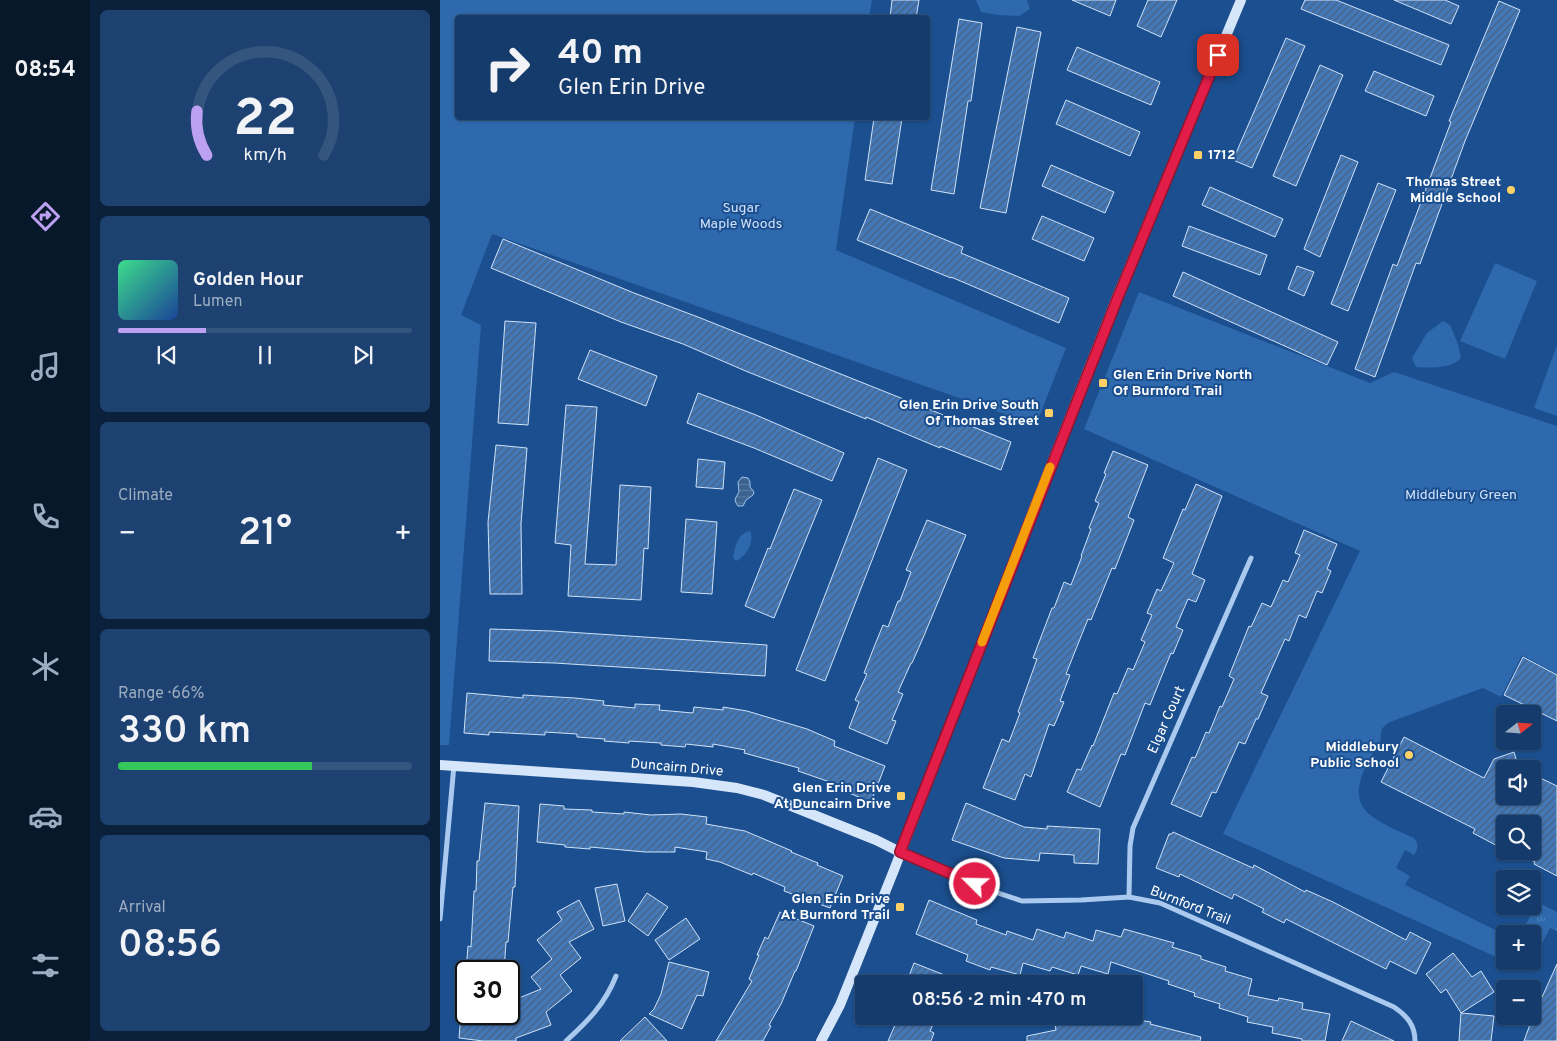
<!DOCTYPE html>
<meta charset="utf-8">
<style>
:root{--surface:#143b6b;--page:#1d4271;--text:#f1f3f6;--muted:#9dadc1;--line:#33557e;--accent:#bca0f2}
body{margin:0;font-family:Overpass,sans-serif;background:var(--page);color:var(--text);height:100vh;display:flex;flex-direction:column;font-size:19px;white-space:nowrap}
*{box-sizing:border-box;margin:0}
p{font-size:16px;color:var(--muted)}
.icon{flex:none;width:28px;height:28px;fill:none;stroke:currentColor;stroke-width:2;stroke-linecap:round;stroke-linejoin:round}
.map{position:relative;flex:1;overflow:hidden}
.sheet{display:flex;flex-direction:column;gap:10px;padding:10px;background:#0b203b;width:350px}
.sheet>*{flex:none}
.hud{position:absolute;left:15px;top:15px;width:475px;height:105px;border-radius:5px;box-shadow:0 1px 4px #0004,0 0 0 1px var(--line);background:#143b6b;color:var(--text);overflow:hidden}
.needle{width:32px;rotate:73deg}
.tools{position:absolute;left:1056px;top:705px;display:grid;gap:10px}
.tools a{display:grid;place-items:center;width:45px;height:45px;border-radius:5px;background:var(--surface);box-shadow:0 1px 4px #0004,0 0 0 1px var(--line);font-size:25px}
.speed{position:absolute;left:15px;top:960px;display:flex;gap:10px;font-size:25px;font-weight:700;text-align:center}
.speed>*{display:grid;place-content:center;width:65px;height:65px;border-radius:50%;background:var(--surface);box-shadow:0 1px 4px #0004,0 0 0 1px var(--line);line-height:1}
.speed .limit{border:2px solid #111;border-radius:8px;background:#fff;color:#111}
.pin{position:absolute;display:grid;place-items:center;width:42px;height:42px;color:#fff;margin:-21px;border-radius:10px;box-shadow:0 2px 8px #0006}
.me{position:absolute;width:55px;margin:-28px;rotate:293deg;stroke-linejoin:round;filter:drop-shadow(0 0 4px #0008)}
.turn{display:flex;align-items:center;gap:18px;height:105px;padding:0 20px;font-size:22px}
.turn .icon{width:65px;height:65px;stroke-width:2.5}
.turn b{display:block;font-size:35px;line-height:42px}
.big{font-size:38px;font-weight:600;line-height:1.1}
.sheet .card{flex:1;display:flex;flex-direction:column;justify-content:center;gap:8px;min-width:0;padding:0 18px;border-radius:8px;background:var(--page)}
.sheet .dial{align-items:center;gap:0}
.dial svg{height:130px;overflow:visible;fill:none;stroke:var(--line);stroke-width:7;stroke-linecap:round;text-anchor:middle}
.dial text{fill:var(--text);stroke:none}
.song{display:flex;align-items:center;gap:15px}
.cover{width:60px;height:60px;border-radius:8px;background:linear-gradient(135deg,hsl(150 70% 55%),hsl(220 70% 35%))}
.played{height:5px;border-radius:2px;background:linear-gradient(90deg,var(--accent) 30%,var(--line) 30%)}
.keys{display:flex;justify-content:space-around;direction:ltr}
.heat{display:flex;justify-content:space-between;align-items:center;font-size:28px;direction:ltr}
.charge{height:8px;border-radius:4px;background:linear-gradient(90deg,#34c759 66%,var(--line) 0)}
.trip{position:absolute;left:415px;top:975px;width:288px;height:50px;border-radius:5px;background:var(--surface);box-shadow:0 1px 4px #0004,0 0 0 1px var(--line);font-weight:600;line-height:50px;text-align:center}
main{display:flex;flex:1;min-height:0}
.dock{display:flex;flex-direction:column;width:90px;justify-content:space-around;align-items:center;background:#08182b;color:var(--muted)}
.dock .icon{width:35px;height:35px}
.dock .current{color:var(--accent)}
.dock b{font-size:22px;color:var(--text)}
.map>svg:first-child{display:block}
.grass{fill:url(#grass-tufts)}
.park{fill:#2e69ad}
.water{fill:url(#water-rules);stroke:#9cc4f0}
.building{fill:url(#building-hatch);stroke:#cfe3fa}
.lines{fill:none;stroke-linecap:round;stroke-linejoin:round}
.street{stroke:#a9c9ee;stroke-width:5}
.secondary{stroke:#d6e6fa;stroke-width:10}
.route-casing{stroke:#92132f;stroke-width:12}
.route{stroke:#e11d48;stroke-width:9}
.slow{stroke:#f59e0b;stroke-width:9}
.poi-dot{fill:#ffd166;stroke:#1b4f8f;stroke-width:2}
.labels{text-anchor:middle;dominant-baseline:central;stroke-width:4;stroke-linejoin:round;paint-order:stroke}
.poi-label{font-size:14px;font-weight:bold;fill:#fff;stroke:#1b4f8f;text-anchor:end}
.park-label{font-size:14px;fill:#cfe3fa;stroke:#1b4f8f}
.street-label{font-size:14px;fill:#fff;stroke:#1b4f8f}
</style>
<main>
<nav class="dock">
<b>08:54</b>
<svg class="icon current" aria-label="directions" viewBox="0 0 24 24"><path d="M12 3l9 9-9 9-9-9zM9 14v-3h6M13 9l2 2-2 2"/></svg>
<svg class="icon" aria-label="music" viewBox="0 0 24 24"><path d="M9 18V5l10-2v13"/><circle cx="6" cy="18" r="3"/><circle cx="16" cy="16" r="3"/></svg>
<svg class="icon" aria-label="phone" viewBox="0 0 24 24"><path d="M5 4h4l2 5-3 2q2 4 5 5l2-3 5 2v4C11 20 4 13 5 4z"/></svg>
<svg class="icon" aria-label="climate" viewBox="0 0 24 24"><path d="M12 3v18M4 7l16 10M4 17L20 7"/></svg>
<svg class="icon" aria-label="car" viewBox="0 0 24 24"><path d="M5 17H2v-5l4-1 3-4h7l3 4 3 1v5h-3M9 17h6M6 11h13"/><circle cx="7" cy="17" r="2"/><circle cx="17" cy="17" r="2"/></svg>
<svg class="icon" aria-label="filters" viewBox="0 0 24 24"><path d="M4 7h16M4 17h16"/><circle cx="9" cy="7" r="2"/><circle cx="15" cy="17" r="2"/></svg>
</nav>
<section class="sheet">
<div class="card dial"><svg viewBox="0 0 100 80">
<path d="M14 69A42 42 0 1 1 86 69"/>
<path d="M14 69A42 42 0 0 1 8 42" stroke="#bca0f2"/>
<text x="50" y="56" font-size="32" font-weight="700">22</text>
<text x="50" y="72" font-size="11">km/h</text>
</svg></div>
<div class="card">
<div class="song"><i class="cover"></i><div><b>Golden Hour</b><p>Lumen</p></div></div>
<div class="played"></div>
<div class="keys"><svg class="icon" aria-label="previous" viewBox="0 0 24 24"><path d="M18 5L8 12l10 7zM5 5v14"/></svg><svg class="icon" aria-label="pause" viewBox="0 0 24 24"><path d="M8 5v14M16 5v14"/></svg><svg class="icon" aria-label="next" viewBox="0 0 24 24"><path d="M6 5l10 7-10 7zM19 5v14"/></svg></div>
</div>
<div class="card"><p>Climate</p>
<div class="heat"><a>−</a><b class="big">21°</b><a>+</a></div>
</div>
<div class="card"><p>Range · 66%</p><b class="big">330 km</b><div class="charge"></div></div>
<div class="card"><p>Arrival</p><b class="big">08:56</b></div>
</section>
<div class="map">
<svg width="1117" height="1041" viewBox="0 0 1117 1041">
<defs>
<pattern id="grass-tufts" width="24" height="20" patternUnits="userSpaceOnUse" patternTransform="scale(1.25)"><rect width="24" height="20" fill="#2e69ad"/><path d="M3 7l-1-3M5 7V3M7 7l1-3M15 17l-1-3M17 17v-4M19 17l1-3" fill="none" stroke="#4d80b9"/></pattern>
<pattern id="water-rules" width="6" height="5" patternUnits="userSpaceOnUse" patternTransform="scale(1.25)"><rect width="6" height="5" fill="#3c6290"/><path d="M0 2.5h6" fill="none" stroke="#597aa1"/></pattern>
<pattern id="building-hatch" width="6" height="6" patternUnits="userSpaceOnUse" patternTransform="scale(1.25)"><rect width="6" height="6" fill="#4478b7"/><path d="M-1 1l2-2M0 6l6-6M5 7l2-2" fill="none" stroke="#486282"/></pattern>
</defs>
<rect width="100%" height="100%" fill="#1b4f8f"/>
<path class="grass" d="M1093,900L1117,912V931L1110,928L1088,971L1066,961H1092V934H1065V961L1052,955L1067,925L1082,933L1091,914L1082,909L1084,906H1092Z"/>
<path class="park" d="M0,0H432L429,18H18V118H415L396,250L626,348L596,425L52,234L21,315L41,325L9,745H0Z
M536,0H587L590,9L579,16L558,15L541,12Z
M1055,263L1097,281L1065,359L1020,341Z
M699,292L930,383L954,372L1117,426V674L1082,655L1061,697L1043,688L950,722C942,727 940,730 941,739C928,762 903,797 933,817C945,826 961,832 974,838C979,844 978,849 974,855L965,850L956,868L970,876L965,885L1063,934L1052,955L783,834L920,551L644,429Z
M1003,321L1010,325L1018,344L1021,358C1011,369 990,368 976,367L972,358L987,333Z
M1117,345V416L1094,408Z
M310,531C315,542 306,557 296,561L293,558C295,548 297,533 310,531Z"/>
<path class="water" d="M302,477L308,478L310,482V487L314,492L313,495L306,500L303,506H298L296,503L295,499L299,492L298,482Z"/>
<path class="building" d="M452,0H479L476,18H450Z
M632,0H676L670,16Z
M708,0H737L721,37L697,26Z
M865,0H896L1009,45L1001,65L861,9Z
M954,0H1005L1019,6L1011,24Z
M1059,1L1080,10L1025,141L980,264L976,263L935,377L915,369L953,264L957,266L1011,122L1009,121Z
M519,19L542,23L531,101H528L514,194L491,190Z
M577,27L601,32L566,213L540,208Z
M846,38L865,46L812,168L793,160Z
M637,47L720,82L711,105L627,70Z
M880,65L903,75L856,186L833,176Z
M934,71L994,96L986,116L925,91Z
M626,100L700,132L690,156L616,124Z
M434,118H462L452,184L425,180Z
M901,155L918,162L880,257L864,249Z
M611,165L674,192L665,213L602,186Z
M938,183L956,190L908,311L891,304Z
M770,187L843,219L835,237L762,205Z
M430,209L523,247L521,253L629,298L619,323L511,277V278L417,240Z
M602,216L654,238L644,261L592,239Z
M749,226L827,255L820,275L742,246Z
M63,239L194,293L258,317L571,442L561,470L500,446V448L426,417V419L308,372L243,344L181,322L51,268Z
M857,266L874,272L864,296L848,289Z
M743,272L898,342L887,365L733,296Z
M65,321L96,323L88,425L58,423Z
M150,350L217,376L206,406L138,379Z
M258,393L316,415L404,453L392,481L314,448L247,423Z
M126,405L157,407L145,564L176,565L180,485L211,487L208,549L204,548L201,600L128,596L131,545L115,543Z
M56,445L87,448L81,524L82,594H50L48,522Z
M673,451L708,465L688,517L694,520L675,569L672,568L651,620L648,619L626,674L630,675L620,701L624,702L614,726L609,724L591,777L585,774L575,800L543,788L562,739L569,742L580,713L578,712L597,659L593,658L612,608H614L624,582L631,585L642,556H641L651,529L649,528L659,503L655,501L666,474L664,473Z
M438,458L467,470L385,681L356,670Z
M258,459L285,462L283,489L256,487Z
M756,484L782,496L752,574L765,580L756,602L748,599L736,627L743,630L733,654L731,653L710,705L705,703L685,755L681,754L660,807L627,792L637,769L641,770L652,745L653,746L674,693L677,694L688,668L693,670L705,642L701,640L712,615L707,613L717,589L721,591L734,563L723,558L743,509L745,510Z
M354,489L382,500L334,618L305,606L328,548L330,549Z
M246,519L277,522L272,594L241,592Z
M487,520L526,535L483,638L472,663H471L458,692L463,694L452,720L456,721L447,744L409,728L419,702L415,700L427,674L424,673L434,647L443,625L448,627L458,601H460L471,572L466,570Z
M864,530L897,544L887,569L891,571L882,593L877,591L866,618L859,615L849,641L845,639L821,693L828,696L818,719H816L805,744L799,742L776,793L772,792L761,817L731,804L752,757L755,758L766,732L769,733L780,706L782,707L794,679L789,676L809,626L811,627L822,603L831,607L843,580L848,582L860,555L855,553Z
M50,629L112,631L327,645L325,676L114,663L49,661Z
M1083,657L1117,675V721L1064,695Z
M27,693L83,698V695L135,698L164,701L163,705L195,708V704L220,705L219,710L253,713L254,707L283,710V707L307,711L367,729L395,741L394,746L445,766L431,802L409,793L410,789L358,771L359,768L304,753L305,750L273,744V747L246,744L245,747L221,745V743L189,741V743L164,741L165,739L137,737V734L105,732V735L49,732V735L24,733Z
M964,737L1044,778L1054,759L1074,752L1079,769H1065V796H1092V774L1117,786V876L1094,864L1095,862L1074,851H1092V824H1065V850L1033,833L1035,829L941,782Z
M45,803L79,806L75,887H73L68,942H66L64,971L26,970L28,946L31,947L34,891H36L37,861H39Z
M526,803L584,827L607,829V826L660,829L658,864L634,863V855L600,853L599,861L564,858L512,840Z
M100,804L124,806V809L152,810V812L184,814V812L211,815L241,814L267,817L266,824L305,831L352,851L351,852L378,863L377,865L403,876L390,908L344,891L345,887L313,873L312,875L280,862L266,859L267,852L235,847V852H205L150,847V849L125,847V845L97,842Z
M733,832L813,868L814,865L865,892L866,890L893,902L966,940L970,932L991,943L976,974L950,961L946,969L846,919L844,923L822,912L824,909L794,894L792,899L740,874L739,877L716,868L729,834H732Z
M177,884L185,921L163,926L155,888Z
M207,893L228,907L208,936L188,921Z
M139,900L154,929L129,942L141,958L120,975L132,991L106,1012L111,1025L76,1038V1041H43L19,1038L21,1014H69V1010L78,1009L74,1000L101,989L91,977L112,959L97,940L122,920L117,912Z
M489,900L537,920L536,924L566,935L567,931L593,940L597,929L624,938L626,932L653,941L656,930L681,937L684,929L734,943L732,947L761,956V959L786,967L785,971L812,979L808,995L838,1001L839,998L863,1003L862,1009L890,1014L885,1041H862V1039L832,1033L833,1027L807,1022L808,1017L779,1008L780,1004L754,996L755,993L728,984L729,981L671,962L668,974L641,966L638,975L612,967L610,971L583,963L580,975L551,967L550,970L526,961L528,955L476,934Z
M340,912L374,926L356,971H355L341,1004L329,1025L331,1026L323,1041H276L312,981L309,979L319,955H317L325,937L328,939Z
M246,918L260,939L229,960L215,940Z
M1013,953L1032,977L1041,971L1054,992L1021,1013L1006,989L1001,993L986,974Z
M229,962L269,972L263,996L257,995L242,1029L209,1014L214,1009L221,994Z
M474,963L525,983V984H466Z
M1117,964V1041H1084L1097,1005L1098,1006Z
M1021,1013L1054,1016L1051,1041H1019Z
M459,1016H497L490,1031L494,1033L491,1041H448Z
M205,1017L227,1041H180Z
M678,1017L711,1022L710,1024L761,1037L760,1041H587V1036L616,1030L615,1024L634,1021V1024L664,1021L663,1018Z
M911,1021L954,1041H902Z"/>
<g class="lines">
<path class="street" d="M461,852L552,891L582,901L641,900L689,897L720,903L954,1007C967,1016 975,1025 975,1041
M689,897L690,846L693,828L811,558
M0,919L14,765
M126,1041C148,1021 165,1004 176,976"/>
<path class="secondary" d="M0,765L253,782L297,788L324,795L436,840L460,852
M381,1041L400,1005L454,870L595,506L677,297L801,0"/>
</g>
<g class="lines">
<g class="route-casing">
<path id="route" d="M535,884L460,852L678,297L778,55"/>
</g>
<use href="#route" class="route"/>
<path class="slow" d="M542,642L610,467"/>
</g>
<g class="poi-dot">
<rect x="753" y="150" width="10" height="10" rx="2.5"/>
<circle cx="1071" cy="190" r="5"/>
<rect x="658" y="378" width="10" height="10" rx="2.5"/>
<rect x="604" y="408" width="10" height="10" rx="2.5"/>
<circle cx="969" cy="755" r="5"/>
<rect x="456" y="791" width="10" height="10" rx="2.5"/>
<rect x="455" y="902" width="10" height="10" rx="2.5"/>
</g>
<g class="labels">
<g class="poi-label">
<text x="768" y="155" text-anchor="start">1712</text>
<text x="1061" y="182">Thomas Street<tspan x="1061" dy="16">Middle School</tspan></text>
<text x="673" y="375" text-anchor="start">Glen Erin Drive North<tspan x="673" dy="16">Of Burnford Trail</tspan></text>
<text x="599" y="405">Glen Erin Drive South<tspan x="599" dy="16">Of Thomas Street</tspan></text>
<text x="959" y="747">Middlebury<tspan x="959" dy="16">Public School</tspan></text>
<text x="451" y="788">Glen Erin Drive<tspan x="451" dy="16">At Duncairn Drive</tspan></text>
<text x="450" y="899">Glen Erin Drive<tspan x="450" dy="16">At Burnford Trail</tspan></text>
</g>
<g class="park-label">
<text x="301" y="208">Sugar<tspan x="301" dy="16">Maple Woods</tspan></text>
<text x="1021" y="495">Middlebury Green</text>
</g>
<g class="street-label">
<text transform="translate(727 720) rotate(-66)">Elgar Court</text>
<text transform="translate(237 768) rotate(5)">Duncairn Drive</text>
<text transform="translate(750 906) rotate(21)">Burnford Trail</text>
</g>
</g>
</svg>
<div class="tools">
<a><svg class="needle" viewBox="-14 -14 28 28"><path d="M0-13l5 13h-10z" fill="#e53935"/><path d="M0 13l5-13h-10z" fill="#9dadc1"/></svg></a>
<a><svg class="icon" aria-label="sound" viewBox="0 0 24 24"><path d="M4 9h4l5-4v14l-5-4H4zM17 9q2 3 0 6"/></svg></a>
<a><svg class="icon" aria-label="search" viewBox="0 0 24 24"><circle cx="10" cy="10" r="6"/><path d="M15 15l6 6"/></svg></a>
<a><svg class="icon" aria-label="layers" viewBox="0 0 24 24"><path d="M12 4l9 5-9 5-9-5zM3 14l9 5 9-5"/></svg></a>
<a>+</a>
<a>−</a>
</div>
<div class="speed"><div class="limit">30</div></div>
<div class="pin" style="left:778px;top:55px;background:#d93025"><svg class="icon" aria-label="arrive" viewBox="0 0 24 24"><path d="M6 21V4h12l-3 4 3 4H6"/></svg></div>
<svg class="me" style="left:535px;top:884px" viewBox="-20 -20 40 40"><circle r="17" fill="#e11d48" stroke="#fff" stroke-width="3"/><path d="M0-11L8 9 0 5-8 9z" fill="#fff"/></svg>
<div class="trip">08:56 · 2 min · 470 m</div>
<div class="hud">
<div class="turn"><svg class="icon" aria-label="right" viewBox="0 0 24 24"><path d="M7 20v-9h11M14 6l5 5-5 5"/></svg><div><b>40 m</b>Glen Erin Drive</div></div>
</div>
</div>
</main>
